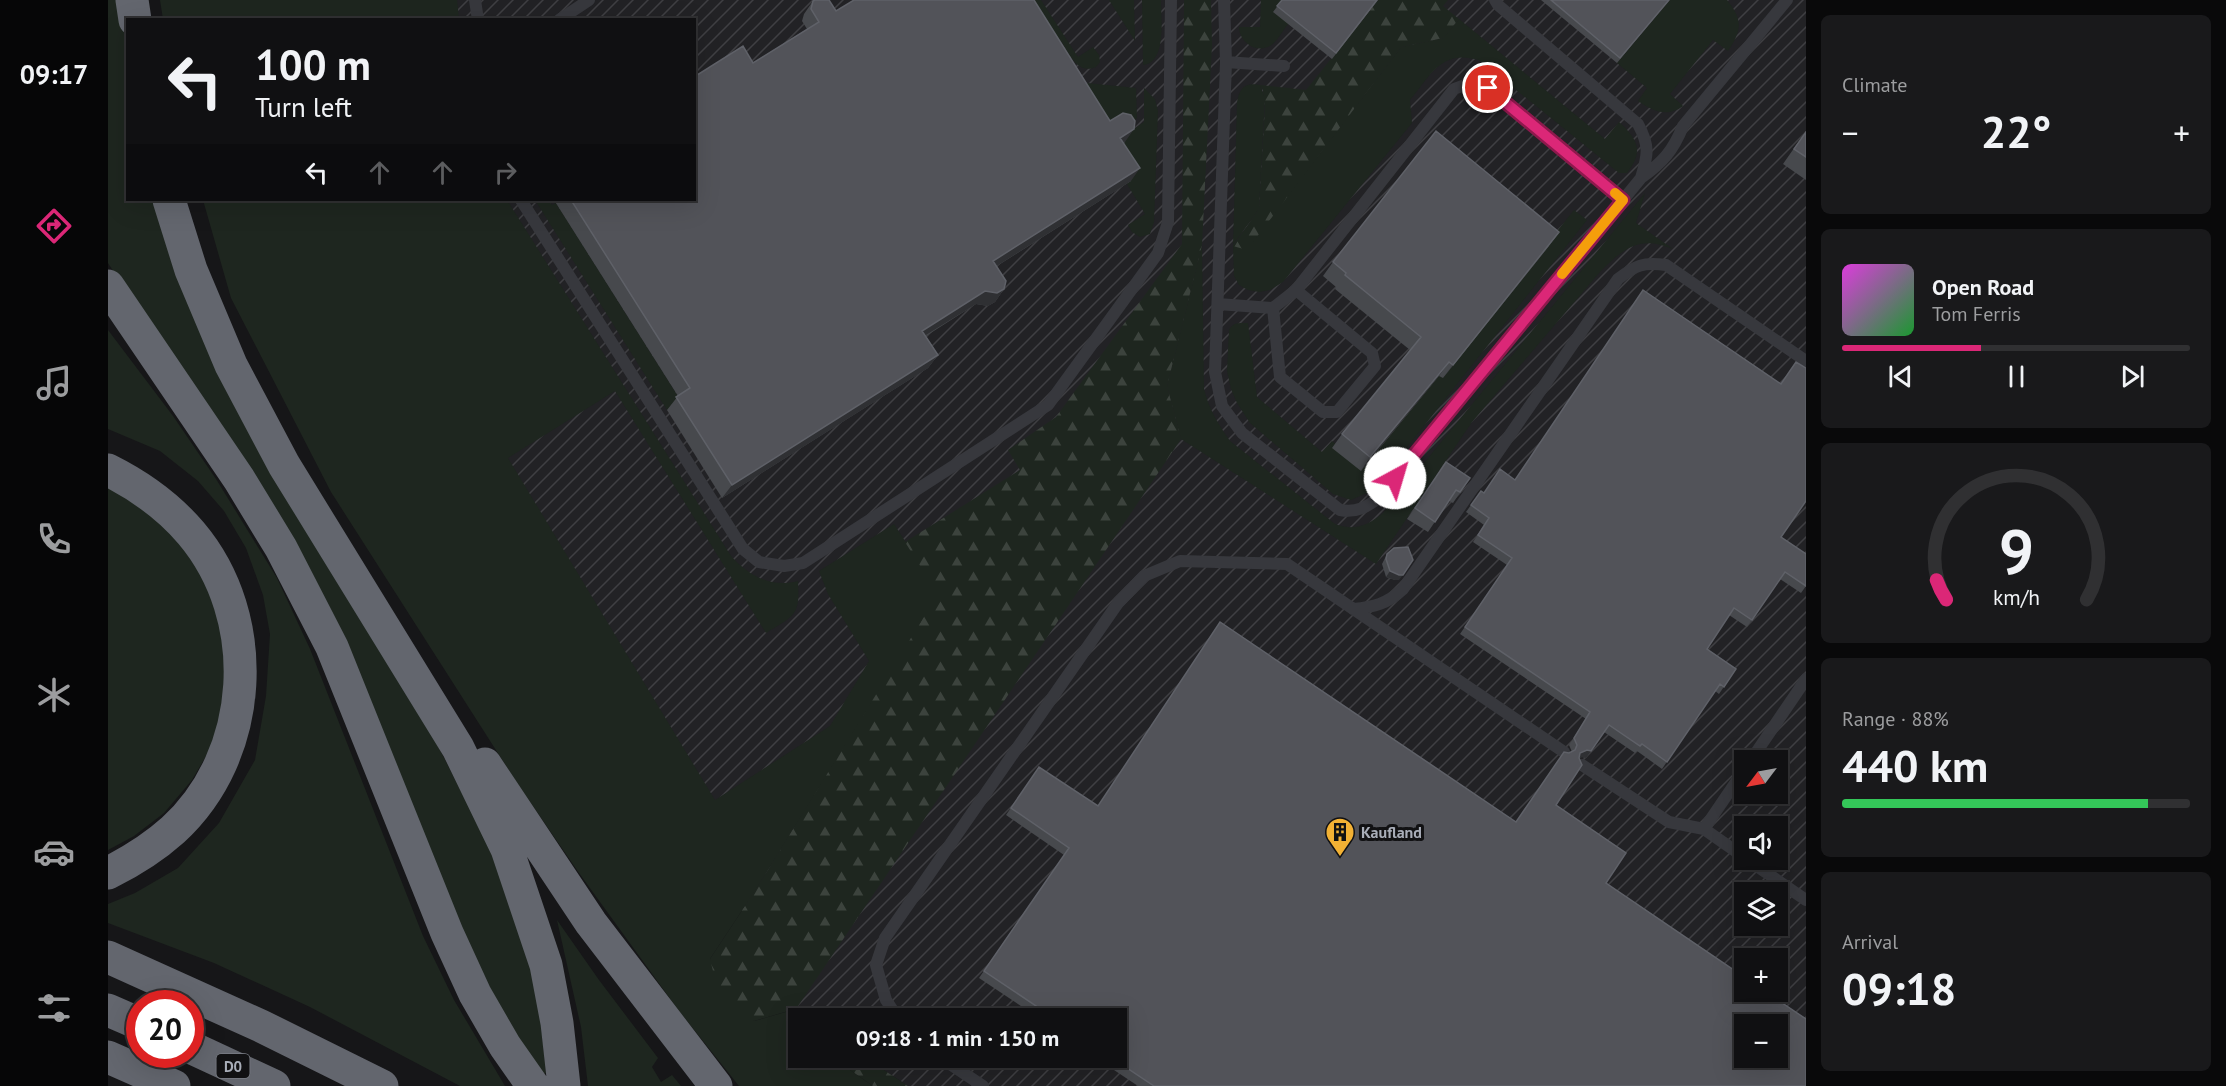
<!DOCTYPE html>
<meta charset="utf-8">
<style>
:root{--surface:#101012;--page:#19191b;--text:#f1f3f6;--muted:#9c9d9f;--line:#303032;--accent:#db2777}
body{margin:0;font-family:"PT Sans",sans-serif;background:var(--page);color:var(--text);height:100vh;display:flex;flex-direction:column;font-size:22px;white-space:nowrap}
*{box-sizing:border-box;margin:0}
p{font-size:20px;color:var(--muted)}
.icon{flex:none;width:33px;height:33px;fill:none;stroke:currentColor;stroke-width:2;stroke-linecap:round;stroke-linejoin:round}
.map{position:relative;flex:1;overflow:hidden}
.side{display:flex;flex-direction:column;gap:15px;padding:15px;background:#09090a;width:420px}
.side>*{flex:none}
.hud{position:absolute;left:18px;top:18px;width:570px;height:183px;border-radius:0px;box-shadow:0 6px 24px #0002,0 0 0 2px var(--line);background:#101012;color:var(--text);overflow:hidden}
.needle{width:39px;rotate:238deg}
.buttons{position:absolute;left:1626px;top:750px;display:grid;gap:12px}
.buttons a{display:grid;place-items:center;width:54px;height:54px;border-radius:0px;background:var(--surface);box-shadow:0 6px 24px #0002,0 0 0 2px var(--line);font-size:30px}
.speed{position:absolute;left:18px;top:990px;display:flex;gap:12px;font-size:30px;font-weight:700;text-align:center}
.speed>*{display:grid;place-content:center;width:78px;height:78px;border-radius:50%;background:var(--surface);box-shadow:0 6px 24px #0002,0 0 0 2px var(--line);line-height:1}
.speed .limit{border:9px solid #d22;background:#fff;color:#111}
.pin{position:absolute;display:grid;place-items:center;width:51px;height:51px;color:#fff;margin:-26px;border:3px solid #fff;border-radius:50%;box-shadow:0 2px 6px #0007}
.me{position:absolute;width:66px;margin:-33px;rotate:39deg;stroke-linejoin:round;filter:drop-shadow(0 0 4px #0008)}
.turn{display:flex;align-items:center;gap:21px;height:126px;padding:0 30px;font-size:27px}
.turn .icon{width:78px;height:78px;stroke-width:2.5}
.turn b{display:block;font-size:42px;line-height:51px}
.lanes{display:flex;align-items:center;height:57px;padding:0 30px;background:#0003;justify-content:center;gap:30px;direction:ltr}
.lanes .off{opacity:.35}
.big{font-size:45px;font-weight:800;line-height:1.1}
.side .card{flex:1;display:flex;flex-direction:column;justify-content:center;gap:9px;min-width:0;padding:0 21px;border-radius:9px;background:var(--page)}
.side .dial{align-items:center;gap:0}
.dial svg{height:156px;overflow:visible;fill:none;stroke:var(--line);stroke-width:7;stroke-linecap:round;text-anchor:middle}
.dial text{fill:var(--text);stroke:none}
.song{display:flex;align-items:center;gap:18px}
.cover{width:72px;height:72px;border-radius:9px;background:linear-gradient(135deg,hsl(300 70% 55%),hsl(130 70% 35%))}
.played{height:6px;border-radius:3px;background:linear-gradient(90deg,var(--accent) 40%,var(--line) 40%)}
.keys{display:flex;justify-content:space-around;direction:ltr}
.heat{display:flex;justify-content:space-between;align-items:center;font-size:33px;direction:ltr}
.charge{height:9px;border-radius:4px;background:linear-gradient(90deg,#34c759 88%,var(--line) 0)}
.trip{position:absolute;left:680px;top:1008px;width:339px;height:60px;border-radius:0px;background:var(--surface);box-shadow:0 6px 24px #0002,0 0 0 2px var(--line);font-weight:800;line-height:60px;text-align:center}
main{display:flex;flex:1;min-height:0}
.dock{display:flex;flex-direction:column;width:108px;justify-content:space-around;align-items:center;background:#060607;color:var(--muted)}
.dock .icon{width:42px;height:42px}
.dock .active{color:var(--accent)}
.dock b{font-size:27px;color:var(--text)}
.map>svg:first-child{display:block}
.industrial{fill:url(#industrial-furrows);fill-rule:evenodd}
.grass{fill:#1e261f}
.forest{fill:url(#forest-firs)}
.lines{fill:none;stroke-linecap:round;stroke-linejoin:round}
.service{stroke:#37383d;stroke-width:12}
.motorway{stroke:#63666e;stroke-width:33}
.wall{fill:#47494d}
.shaded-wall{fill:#2f3033}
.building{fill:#525359;stroke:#5f6168;stroke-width:1.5;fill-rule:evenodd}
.route-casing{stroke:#8e194d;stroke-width:15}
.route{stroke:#db2777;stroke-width:10}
.slow{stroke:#f59e0b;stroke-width:10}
.labels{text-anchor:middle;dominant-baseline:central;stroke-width:6;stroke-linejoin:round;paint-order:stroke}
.shield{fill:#111113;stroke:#7b7e86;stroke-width:1.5}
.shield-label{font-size:15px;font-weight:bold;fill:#a8adb8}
.poi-label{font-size:16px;font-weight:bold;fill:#a8adb8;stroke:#111113;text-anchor:start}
</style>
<main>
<nav class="dock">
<b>09:17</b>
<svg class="icon active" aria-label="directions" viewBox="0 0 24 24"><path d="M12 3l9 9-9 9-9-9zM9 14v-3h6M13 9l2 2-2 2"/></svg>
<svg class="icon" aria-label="music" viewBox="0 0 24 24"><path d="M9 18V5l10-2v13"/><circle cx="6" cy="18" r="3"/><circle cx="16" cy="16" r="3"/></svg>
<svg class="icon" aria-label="phone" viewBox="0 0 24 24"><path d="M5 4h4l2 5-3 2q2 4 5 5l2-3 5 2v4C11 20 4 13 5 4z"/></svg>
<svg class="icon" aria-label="climate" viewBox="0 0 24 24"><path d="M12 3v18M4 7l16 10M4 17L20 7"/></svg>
<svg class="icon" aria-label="car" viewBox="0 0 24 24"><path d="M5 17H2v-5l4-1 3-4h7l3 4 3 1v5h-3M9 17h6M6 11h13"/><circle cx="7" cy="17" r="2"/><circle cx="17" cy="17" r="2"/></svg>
<svg class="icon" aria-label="filters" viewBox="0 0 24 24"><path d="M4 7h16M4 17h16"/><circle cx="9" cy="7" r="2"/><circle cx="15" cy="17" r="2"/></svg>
</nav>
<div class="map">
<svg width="1698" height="1086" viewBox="0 0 1698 1086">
<defs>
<pattern id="industrial-furrows" width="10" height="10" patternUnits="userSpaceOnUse" patternTransform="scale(1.5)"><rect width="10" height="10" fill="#222225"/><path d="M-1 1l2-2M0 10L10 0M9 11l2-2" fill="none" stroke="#3f3f43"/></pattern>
<pattern id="forest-firs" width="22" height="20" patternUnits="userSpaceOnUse" patternTransform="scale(1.5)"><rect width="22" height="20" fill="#1e261f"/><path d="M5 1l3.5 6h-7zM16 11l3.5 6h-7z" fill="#3c433d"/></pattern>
</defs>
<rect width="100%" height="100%" fill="#161618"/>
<path class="industrial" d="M326,0H1698V1086H800L758,1058H1008V1018H701L688,1009L384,457L351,200H586V20L328,19ZM1636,760H1670V794H1636ZM1636,826H1670V860H1636ZM1636,892H1670V926H1636ZM1636,958H1670V992H1636ZM1636,1024H1670V1058H1636Z"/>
<path class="grass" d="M0,0H15L20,39V200H53L394,872L427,967L438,1073L433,1075L399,1025L304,821L16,288L0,263Z
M52,0H349L351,19H55Z
M914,0H933L970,57L985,47L991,55L992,62L988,67C970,75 961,54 953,41L939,49Z
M1001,0H1026L1027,41Z
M1034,0H1053C1053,18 1059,63 1035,65Z
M1153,0H1174L1180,24C1175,30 1169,42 1162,46C1147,54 1131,41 1131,27H1152Z
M1562,0H1619C1635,20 1634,30 1620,51L1605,40L1562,94L1575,106C1559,118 1545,111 1530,101L1539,88L1509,63Z
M1351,19L1497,139L1511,122C1530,139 1536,152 1519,173H1511L1371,60C1333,49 1323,75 1302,100L1304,123L1175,282L1162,290L1151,292L1140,290L1131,285L1126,276L1125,246L1129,103C1131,89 1136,82 1152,85L1157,98L1151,209L1125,245L1139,249L1293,47L1335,38Z
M959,81L1028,88L1029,118L1014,128L1006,126Z
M1036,88L1047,99L1050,111L1046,222L1042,234L1032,237L1024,232L1020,225L1037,214L1019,184L1003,151L1018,134L1036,122Z
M1537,193L1528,223L1565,249C1531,235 1516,248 1492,272L1364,422L1268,564L1073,439L1059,386L1094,245L1096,389C1101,409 1110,424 1122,441L1227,524C1247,531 1259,526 1275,513Z
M95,200H399L623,556C641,576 663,588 690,581C692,616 687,615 658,633L507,391L400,458L607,800L722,726L761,661L720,594L711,571L786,524L831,594L647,891L602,959L646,1021L688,1009L695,1018H690V1058H725L765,1086H631L571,1011L471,873L409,783L223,492L123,298Z
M427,200H440L444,205L448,203L573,401L559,410Z
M1466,210L1479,220L1270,484L1261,492L1243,500L1225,494L1142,423L1129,403L1123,389L1119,371L1121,330C1125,322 1131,323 1140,323L1149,397L1214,452L1224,441L1252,465L1332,370L1336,373Z
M0,330L65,416L108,479L169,578L202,649L315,936L346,1000L397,1086H352L202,1007L106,963L0,923V904L27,893L70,868L111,823L147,760L158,696L162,634L155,595L138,548L116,511L90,481L52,451L0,429Z
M0,481L72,533L118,625L117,707L105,744L84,780L56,813L26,836L0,850Z
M449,920L491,980L550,1058L544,1067L553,1082L564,1075L573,1086H480L473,1027Z"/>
<path class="forest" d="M1076,0H1103L1104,45L1094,245L1059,386L1073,439L688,1009L701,1018H695L687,1009L646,1021L612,999L602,959L647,891L830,594L797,542L912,470L900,450L948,417L1074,244Z
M1270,0H1340L1335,6L1351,19L1335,38L1293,47L1139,250L1125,246L1151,209L1157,107L1155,90L1152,85L1198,90Z
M725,1058H758L800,1086H765Z"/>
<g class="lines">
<path class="service" d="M367,0L370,20
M1116,0L1118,62L1107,372L1114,406L1134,433L1232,510C1249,513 1259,507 1272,497L1533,178C1555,162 1565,151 1575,126L1679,0
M1387,0L1390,5L1530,124C1542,146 1540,155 1533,178
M451,20L481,0
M1118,62L1176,66
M413,200L635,549L651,562L676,566L695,563L940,405L1050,253L1060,222L1063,0
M1110,304L1165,308L1188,290L1346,89L1362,83L1380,88L1515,200
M1165,308L1172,377L1215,412H1229L1267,366L1264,353L1188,290
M1245,609C1266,607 1279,604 1295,589L1510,279C1528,265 1535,262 1558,265L1698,361
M1643,760L1698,679
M1474,765L1561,822L1596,829L1636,857
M1596,829L1636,770
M1640,860L1698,900
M790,1018L778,1000L768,965L777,938L1010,603L1036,576L1072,561L1179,564L1456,752
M833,1058L875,1086"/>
<path class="motorway" d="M24,0L27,20
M61,200L83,270L123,365L176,465L350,748L399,849L438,965L449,1023L456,1086
M0,286L131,479L173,548L224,647L339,933L367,994L397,1046L425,1086
M0,470C32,486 60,506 83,533C155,618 147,755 65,830C45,848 24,861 0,873
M377,764L483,923L608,1086
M0,957L153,1026L274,1086
M0,1010L32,1024
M82,1047L166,1086
M0,1057L66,1086"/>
</g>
<path class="wall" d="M1174,0H1270L1224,59L1165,12Z
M1433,0H1561L1509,63Z
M705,1L1002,121L1017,142L1016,143L1023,181L889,266L896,289L887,302L880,306L868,304L818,336L830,355L820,368L614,498L559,410L570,396L446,200H586L645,63L699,29L694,21L696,14Z
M1698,131V180L1675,164Z
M1441,246L1335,378L1331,376L1253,471L1224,448L1234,434L1302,350L1227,289L1228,287L1215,276L1225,262Z
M1338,462L1362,478L1345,503L1341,501L1320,532L1299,519Z
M1407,480L1673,537L1698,586L1693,593L1672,579L1639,627L1621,615L1599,649L1628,669L1611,694L1607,691L1554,769L1529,751L1527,753L1496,732L1478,758L1474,757L1471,758L1448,805L1498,883L1698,1086H1030L988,1058H1008V1018H931L871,978L956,855L898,815L931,767L990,806L1408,822L1461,753L1464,752L1461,745L1478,719L1352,634L1399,565L1365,542L1376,525L1358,512L1373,491L1376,493Z
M1279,554L1291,580H1287L1278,577L1274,564Z"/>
<path class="shaded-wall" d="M1026,129L1017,142L1003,151L1012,138Z
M1032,168L1023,181L876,274L885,261Z
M1451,232L1441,246L1335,378L1345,365Z
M896,289L887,302L880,306L868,304L805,343L814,331L877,291Z
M830,355L820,368L614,498L624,485Z
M1341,362L1331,376L1253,471L1262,457Z
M1282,571L1295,575L1291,580H1287L1278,577Z
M1479,750L1483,751L1478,758L1474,757L1467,760L1472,753Z"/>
<path class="building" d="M707,0H721L728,11L746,0H926L1002,121L1015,113L1023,115L1027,121L1026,129L1012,138L1032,168L885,261L898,281L896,289L889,293L877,291L814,331L830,355L624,485L568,397L582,388L463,200H586V77L635,46L645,63L711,22L703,9L705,1Z
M1174,0H1269L1228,53L1169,6Z
M1443,0H1561L1512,58Z
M1328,131L1451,232L1345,365L1341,362L1262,457L1234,434L1313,337L1237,275L1238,273L1225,262Z
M1698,132V157L1686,149Z
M1535,290L1673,384L1688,362L1698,368V501L1673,537L1698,554V586L1677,572L1644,620L1626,608L1599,649L1628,669L1616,687L1612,684L1559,762L1534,744L1532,746L1501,725L1483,751L1479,750L1472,753L1471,758L1474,765L1448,805L1518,853L1498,883L1636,977V992H1658L1698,1019V1086H1046L1004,1058H1008V1018H946L876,971L961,848L903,808L931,767L990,806L1112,622L1408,822L1456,752L1461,753L1467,750L1469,745L1466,738L1482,712L1357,627L1404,558L1370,535L1381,518L1363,505L1373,491L1376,493L1392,469L1407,480ZM1636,1024H1670V1058H1636Z
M1338,462L1362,478L1352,492L1348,490L1327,522L1307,508Z
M1300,547L1305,560L1295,575H1291L1282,571L1278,559L1279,554L1286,548Z"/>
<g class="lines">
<g class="route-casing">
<path id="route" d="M1287,478L1515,200L1380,88"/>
</g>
<use href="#route" class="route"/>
<path class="slow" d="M1454,274L1515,200L1507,193"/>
</g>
<defs>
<g id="building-pin" transform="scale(1.5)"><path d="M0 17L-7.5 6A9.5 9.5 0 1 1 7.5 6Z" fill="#f2b134" stroke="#111113"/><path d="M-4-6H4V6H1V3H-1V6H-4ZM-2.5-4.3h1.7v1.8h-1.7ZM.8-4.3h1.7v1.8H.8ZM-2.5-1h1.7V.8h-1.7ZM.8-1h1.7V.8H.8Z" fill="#111"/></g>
</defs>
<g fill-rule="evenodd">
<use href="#building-pin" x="1232" y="832"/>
</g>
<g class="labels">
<rect class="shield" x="108.5" y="1054" width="33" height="24" rx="4.5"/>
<g class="shield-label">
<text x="125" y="1066">D0</text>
</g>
<g class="poi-label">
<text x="1253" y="832">Kaufland</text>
</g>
</g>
</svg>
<div class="buttons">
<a><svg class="needle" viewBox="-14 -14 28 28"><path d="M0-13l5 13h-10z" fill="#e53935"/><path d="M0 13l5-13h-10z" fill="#9c9d9f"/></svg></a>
<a><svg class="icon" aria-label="sound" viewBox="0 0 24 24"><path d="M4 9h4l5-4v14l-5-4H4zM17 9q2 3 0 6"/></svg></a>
<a><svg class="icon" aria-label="layers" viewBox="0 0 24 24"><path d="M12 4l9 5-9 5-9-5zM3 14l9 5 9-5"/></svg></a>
<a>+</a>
<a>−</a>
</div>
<div class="speed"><div class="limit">20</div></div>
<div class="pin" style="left:1380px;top:88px;background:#d93025"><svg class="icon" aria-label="arrive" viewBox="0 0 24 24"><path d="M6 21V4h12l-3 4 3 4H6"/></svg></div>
<svg class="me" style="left:1287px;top:478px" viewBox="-20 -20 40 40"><circle r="19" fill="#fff"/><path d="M0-13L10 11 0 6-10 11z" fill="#db2777"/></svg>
<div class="trip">09:18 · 1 min · 150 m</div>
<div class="hud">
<div class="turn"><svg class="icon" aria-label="left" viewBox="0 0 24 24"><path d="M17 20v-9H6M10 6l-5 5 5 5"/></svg><div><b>100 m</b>Turn left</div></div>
<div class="lanes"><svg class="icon" aria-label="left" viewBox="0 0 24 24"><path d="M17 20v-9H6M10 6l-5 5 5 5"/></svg><svg class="icon off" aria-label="ahead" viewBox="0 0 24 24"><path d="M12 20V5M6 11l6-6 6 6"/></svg><svg class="icon off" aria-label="ahead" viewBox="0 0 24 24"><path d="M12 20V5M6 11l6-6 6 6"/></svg><svg class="icon off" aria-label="right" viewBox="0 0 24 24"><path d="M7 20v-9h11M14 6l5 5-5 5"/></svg></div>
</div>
</div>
<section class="side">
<div class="card"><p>Climate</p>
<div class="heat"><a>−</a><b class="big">22°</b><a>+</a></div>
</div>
<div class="card">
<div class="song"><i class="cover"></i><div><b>Open Road</b><p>Tom Ferris</p></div></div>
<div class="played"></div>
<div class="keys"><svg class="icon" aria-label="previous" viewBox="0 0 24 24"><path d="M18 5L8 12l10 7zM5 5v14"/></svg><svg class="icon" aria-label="pause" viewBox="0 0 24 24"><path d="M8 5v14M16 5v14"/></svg><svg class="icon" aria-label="next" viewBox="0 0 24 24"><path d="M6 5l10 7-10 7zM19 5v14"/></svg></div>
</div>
<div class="card dial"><svg viewBox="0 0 100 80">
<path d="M14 69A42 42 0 1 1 86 69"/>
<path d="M14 69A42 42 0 0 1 9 59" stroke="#db2777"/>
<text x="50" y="56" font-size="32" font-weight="700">9</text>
<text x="50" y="72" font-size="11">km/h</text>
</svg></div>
<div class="card"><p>Range · 88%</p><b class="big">440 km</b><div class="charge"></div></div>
<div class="card"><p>Arrival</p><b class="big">09:18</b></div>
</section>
</main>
